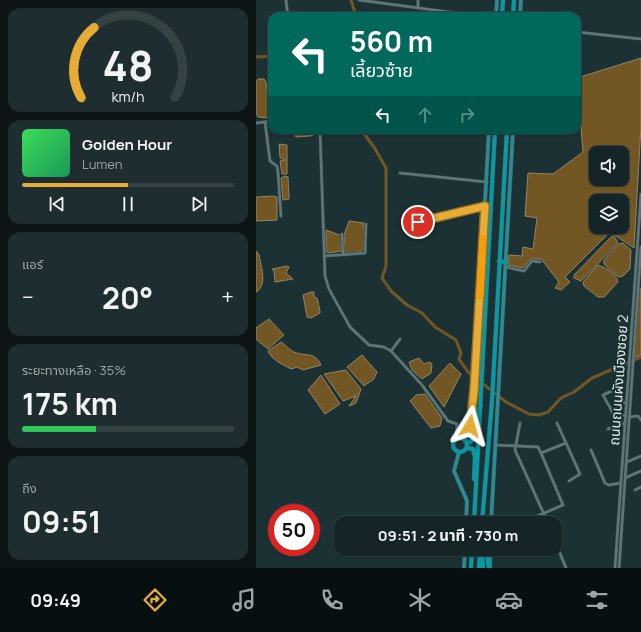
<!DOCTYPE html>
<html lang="th">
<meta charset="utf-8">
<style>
:root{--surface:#152527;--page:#1e2d2f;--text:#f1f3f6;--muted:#9da5a7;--line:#344244;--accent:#e7ac36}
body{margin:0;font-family:Manrope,"Noto Sans Thai",sans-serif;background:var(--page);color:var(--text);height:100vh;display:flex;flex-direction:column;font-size:15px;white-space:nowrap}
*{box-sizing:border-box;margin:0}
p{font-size:13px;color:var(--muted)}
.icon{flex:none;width:22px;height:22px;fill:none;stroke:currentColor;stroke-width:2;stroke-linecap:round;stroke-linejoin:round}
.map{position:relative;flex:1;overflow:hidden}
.details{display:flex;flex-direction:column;gap:8px;padding:8px;background:#0c1415;width:256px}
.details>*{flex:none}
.top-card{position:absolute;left:12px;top:12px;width:313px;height:122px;border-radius:12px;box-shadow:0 1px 3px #0004,0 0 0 1px var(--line);background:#00695c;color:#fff;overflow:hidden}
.fabs{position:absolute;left:333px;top:146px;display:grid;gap:8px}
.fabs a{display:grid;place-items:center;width:40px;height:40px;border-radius:8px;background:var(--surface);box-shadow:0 1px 3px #0004,0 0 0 1px var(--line);font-size:20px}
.speed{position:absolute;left:12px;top:504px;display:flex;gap:8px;font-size:20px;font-weight:700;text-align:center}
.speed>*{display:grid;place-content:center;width:52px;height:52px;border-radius:50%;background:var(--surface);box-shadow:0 1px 3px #0004,0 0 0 1px var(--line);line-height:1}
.speed .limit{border:6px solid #d22;background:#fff;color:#111}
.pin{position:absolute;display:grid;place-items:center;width:34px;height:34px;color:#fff;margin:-17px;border:2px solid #fff;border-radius:50%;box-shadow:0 1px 4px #0007}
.me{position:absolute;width:44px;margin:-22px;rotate:8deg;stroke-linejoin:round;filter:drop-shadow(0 0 3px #0008)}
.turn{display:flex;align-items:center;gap:14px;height:84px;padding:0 16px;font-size:18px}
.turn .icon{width:52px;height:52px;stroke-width:2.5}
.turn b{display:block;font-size:28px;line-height:34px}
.lanes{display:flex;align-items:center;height:38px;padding:0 16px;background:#0003;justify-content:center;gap:20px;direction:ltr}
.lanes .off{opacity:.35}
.big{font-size:30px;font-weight:700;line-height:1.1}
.details .card{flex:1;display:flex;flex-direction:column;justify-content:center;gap:6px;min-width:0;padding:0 14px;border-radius:12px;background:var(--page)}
.details .dial{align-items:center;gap:0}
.dial svg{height:104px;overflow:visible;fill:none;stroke:var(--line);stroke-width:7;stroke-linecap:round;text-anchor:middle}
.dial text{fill:var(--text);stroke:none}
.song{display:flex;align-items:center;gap:12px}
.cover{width:48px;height:48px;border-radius:6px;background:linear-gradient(135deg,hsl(130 70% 55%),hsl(150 70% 35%))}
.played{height:4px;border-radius:2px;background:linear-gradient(90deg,var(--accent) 50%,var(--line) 50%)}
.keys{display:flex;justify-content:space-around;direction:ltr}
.heat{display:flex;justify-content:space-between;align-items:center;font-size:22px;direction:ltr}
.charge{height:6px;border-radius:3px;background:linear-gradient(90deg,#34c759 35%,var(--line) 0)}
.trip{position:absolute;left:78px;top:516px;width:228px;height:40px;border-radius:12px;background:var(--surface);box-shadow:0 1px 3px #0004,0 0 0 1px var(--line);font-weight:700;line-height:40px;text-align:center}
.tabs{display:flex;height:64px;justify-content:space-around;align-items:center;background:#080f10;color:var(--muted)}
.tabs .icon{width:28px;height:28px}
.tabs .current{color:var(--accent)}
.tabs b{font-size:18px;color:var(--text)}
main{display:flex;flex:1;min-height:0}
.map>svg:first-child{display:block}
.water{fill:#725725;stroke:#938462;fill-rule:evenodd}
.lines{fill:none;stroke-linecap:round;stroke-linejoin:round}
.canal{stroke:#725725;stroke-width:3}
.minor-casing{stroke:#394c4e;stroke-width:3.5}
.major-casing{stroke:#394c4e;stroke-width:4.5}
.highway-casing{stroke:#394c4e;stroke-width:5}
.minor{stroke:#5e7678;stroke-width:2.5}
.major{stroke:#2a8b92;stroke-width:3.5}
.highway{stroke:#0899a4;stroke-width:4}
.route-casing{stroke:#967023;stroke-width:10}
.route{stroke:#e7ac36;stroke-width:7}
.slow{stroke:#f59e0b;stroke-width:7}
.labels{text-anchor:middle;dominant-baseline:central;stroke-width:4;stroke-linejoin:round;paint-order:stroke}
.street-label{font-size:14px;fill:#e1eeef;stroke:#1c3134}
</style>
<main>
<section class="details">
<div class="card dial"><svg viewBox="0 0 100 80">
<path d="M14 69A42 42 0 1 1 86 69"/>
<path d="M14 69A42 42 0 0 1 24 15" stroke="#e7ac36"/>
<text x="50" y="56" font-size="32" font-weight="700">48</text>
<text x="50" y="72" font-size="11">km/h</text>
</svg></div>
<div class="card">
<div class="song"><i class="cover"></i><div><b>Golden Hour</b><p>Lumen</p></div></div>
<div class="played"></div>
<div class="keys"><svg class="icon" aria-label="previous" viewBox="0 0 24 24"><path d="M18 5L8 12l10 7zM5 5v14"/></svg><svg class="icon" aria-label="pause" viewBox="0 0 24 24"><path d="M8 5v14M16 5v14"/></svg><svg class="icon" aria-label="next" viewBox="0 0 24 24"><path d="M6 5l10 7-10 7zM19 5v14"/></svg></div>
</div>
<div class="card"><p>แอร์</p>
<div class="heat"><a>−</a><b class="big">20°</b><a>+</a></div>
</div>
<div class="card"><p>ระยะทางเหลือ · 35%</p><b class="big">175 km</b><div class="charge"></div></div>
<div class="card"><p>ถึง</p><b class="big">09:51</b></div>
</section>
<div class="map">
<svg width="385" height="568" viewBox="0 0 385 568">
<rect width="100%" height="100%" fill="#1c3134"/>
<path class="water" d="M385,58V126L378,248L354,232L309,277L314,282L305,290L299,288L303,282L285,259H275L267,268L252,265L253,255L266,256L267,247L277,249L281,218L269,216L272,173L297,174L327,152L321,78ZM340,153H366V179H340ZM340,201H366V227H340Z
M2,79H8L10,82L14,114L12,118L2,117L0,114V82Z
M37,130H60V134L54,136L40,137Z
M23,144L31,145V174H26L24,161L29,160L24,158Z
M29,176L32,177L33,197V199L27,200L25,178Z
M17,196L21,197V220L0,221V197Z
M93,221L108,223L107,227L109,228L108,248L104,252L92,254C86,251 88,243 89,238H87Z
M70,230L86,236V251L72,253L70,251Z
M358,236L362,243L325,281L318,278V275L355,237Z
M367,243L375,250L374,269L367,276L362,277L348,264V260L363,244Z
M0,251L3,255C5,267 12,285 0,292Z
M342,265C349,267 360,274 362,282L348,297H342L328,286L327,282Z
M31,266L33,267L30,273L37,279L19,282L18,271L16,269Z
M383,289H385V355L379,357Z
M55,292H58V297L61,298L64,311V313L55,318L51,317L47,295Z
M13,319L28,335L12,349L0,339V328Z
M25,342C30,345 35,352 41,353C51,356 59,352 65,365L47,370L41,367L35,369C26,364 16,360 12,351Z
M106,355L121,372L118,379L108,386L91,367Z
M163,358L168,364L174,362L176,364L175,373L166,379L156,370L153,362Z
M194,363L205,374L188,407L173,386Z
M90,370L105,389L100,403L93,406L100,396L87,401L68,374Z
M65,375L84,404L69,414L52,390Z
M169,394L186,418L184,426L175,428L154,401L160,395Z"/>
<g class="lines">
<path class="canal" d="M95,0L100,16
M0,57L16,56
M105,130L118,147L130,168V266L126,278L135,291L151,305L166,313L179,327L200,340L205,353L203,359L212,372L250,402L273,414L283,415L292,412L305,398L318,392L336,378L385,357"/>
<g class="minor-casing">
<path id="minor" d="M30,0L32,16
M103,0L223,16
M162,0V8
M321,32L385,39
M9,122L14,161L21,166L22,172L25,216
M0,123L16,121
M64,130L69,276L73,289L94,327L113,345L128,347L135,351L166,385L192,421L201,424L200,439
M144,173L231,182
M149,224L229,206
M86,234L87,254
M69,256L109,253L110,224
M250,267L268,271L276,261L284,262
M135,351L144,339
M369,415L361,416L358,415L347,395L360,389L367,402L370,403
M373,417L382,416L385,420
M264,423L259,450L292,523
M301,423L324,474L313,481
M352,429L369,423
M239,445L282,447L285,453L307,505L272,520
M335,450L349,483L353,485L365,483
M285,453L310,443
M371,462L385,456
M369,478L385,471
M379,490L385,487
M299,541L310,568
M359,568L385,194
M363,568L385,247"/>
</g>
<g class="major-casing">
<path id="major" d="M240,16L241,0
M264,16L265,0
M224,291L233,130
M207,439L214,426L217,406L224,297
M203,452L198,471L211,501L210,523
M235,523L257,130
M234,549V568
M208,568L209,549"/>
</g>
<g class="highway-casing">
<path id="highway" d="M246,16L247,0
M257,16L258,0
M243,261L250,262
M224,298L230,271
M197 445a7 7 0 1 1 14 0a7 7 0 1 1-14 0Z
M209,441L215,442C224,432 218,416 225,405
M211,448L217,449L219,457L218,479
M218,523L239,130
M226,523L236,401L251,130
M230,549L233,568
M226,555L227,568
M215,568L216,549
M223,568L224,549"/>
</g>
<use href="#minor" class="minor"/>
<use href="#major" class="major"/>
<use href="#highway" class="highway"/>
</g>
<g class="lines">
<g class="route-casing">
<path id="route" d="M162,222L229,206L218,391L214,426"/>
</g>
<use href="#route" class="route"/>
<path class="slow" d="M224,296L227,238"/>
</g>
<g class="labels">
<g class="street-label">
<text transform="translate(362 380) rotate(-86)">ถนนถนนผังเมืองซอย 2</text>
</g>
</g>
</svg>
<div class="fabs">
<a><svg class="icon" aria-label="sound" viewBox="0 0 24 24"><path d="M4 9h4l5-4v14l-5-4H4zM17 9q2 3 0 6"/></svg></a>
<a><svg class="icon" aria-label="layers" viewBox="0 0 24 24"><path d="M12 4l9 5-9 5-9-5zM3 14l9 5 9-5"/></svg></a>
</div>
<div class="speed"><div class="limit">50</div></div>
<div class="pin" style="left:162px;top:222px;background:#d93025"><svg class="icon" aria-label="arrive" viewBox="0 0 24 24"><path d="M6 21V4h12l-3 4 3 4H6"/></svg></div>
<svg class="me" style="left:214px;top:426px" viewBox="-20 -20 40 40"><path d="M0-17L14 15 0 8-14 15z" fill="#e7ac36" stroke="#fff" stroke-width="4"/></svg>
<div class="trip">09:51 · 2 นาที · 730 m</div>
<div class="top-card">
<div class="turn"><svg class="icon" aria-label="left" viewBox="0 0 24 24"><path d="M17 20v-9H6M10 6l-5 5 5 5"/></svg><div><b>560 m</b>เลี้ยวซ้าย</div></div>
<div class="lanes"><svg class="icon" aria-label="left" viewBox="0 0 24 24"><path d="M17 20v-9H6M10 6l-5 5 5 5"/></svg><svg class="icon off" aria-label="ahead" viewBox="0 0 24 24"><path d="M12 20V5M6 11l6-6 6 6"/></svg><svg class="icon off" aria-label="right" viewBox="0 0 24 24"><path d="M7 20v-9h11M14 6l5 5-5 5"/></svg></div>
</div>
</div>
</main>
<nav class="tabs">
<b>09:49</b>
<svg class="icon current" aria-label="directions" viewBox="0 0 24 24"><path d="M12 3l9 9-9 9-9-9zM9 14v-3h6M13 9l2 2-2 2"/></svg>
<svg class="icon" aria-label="music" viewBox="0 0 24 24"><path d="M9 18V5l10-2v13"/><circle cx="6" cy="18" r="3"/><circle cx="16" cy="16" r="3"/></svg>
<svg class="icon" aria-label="phone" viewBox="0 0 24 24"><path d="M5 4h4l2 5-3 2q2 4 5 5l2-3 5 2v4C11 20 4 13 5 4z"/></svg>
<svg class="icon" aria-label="climate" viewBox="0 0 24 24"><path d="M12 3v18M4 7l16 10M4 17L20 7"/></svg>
<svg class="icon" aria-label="car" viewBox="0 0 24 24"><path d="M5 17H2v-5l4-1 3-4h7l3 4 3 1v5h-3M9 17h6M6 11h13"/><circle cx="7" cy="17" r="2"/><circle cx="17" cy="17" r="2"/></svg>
<svg class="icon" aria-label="filters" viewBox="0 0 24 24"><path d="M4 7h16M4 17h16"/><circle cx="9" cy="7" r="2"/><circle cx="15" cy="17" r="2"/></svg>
</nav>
